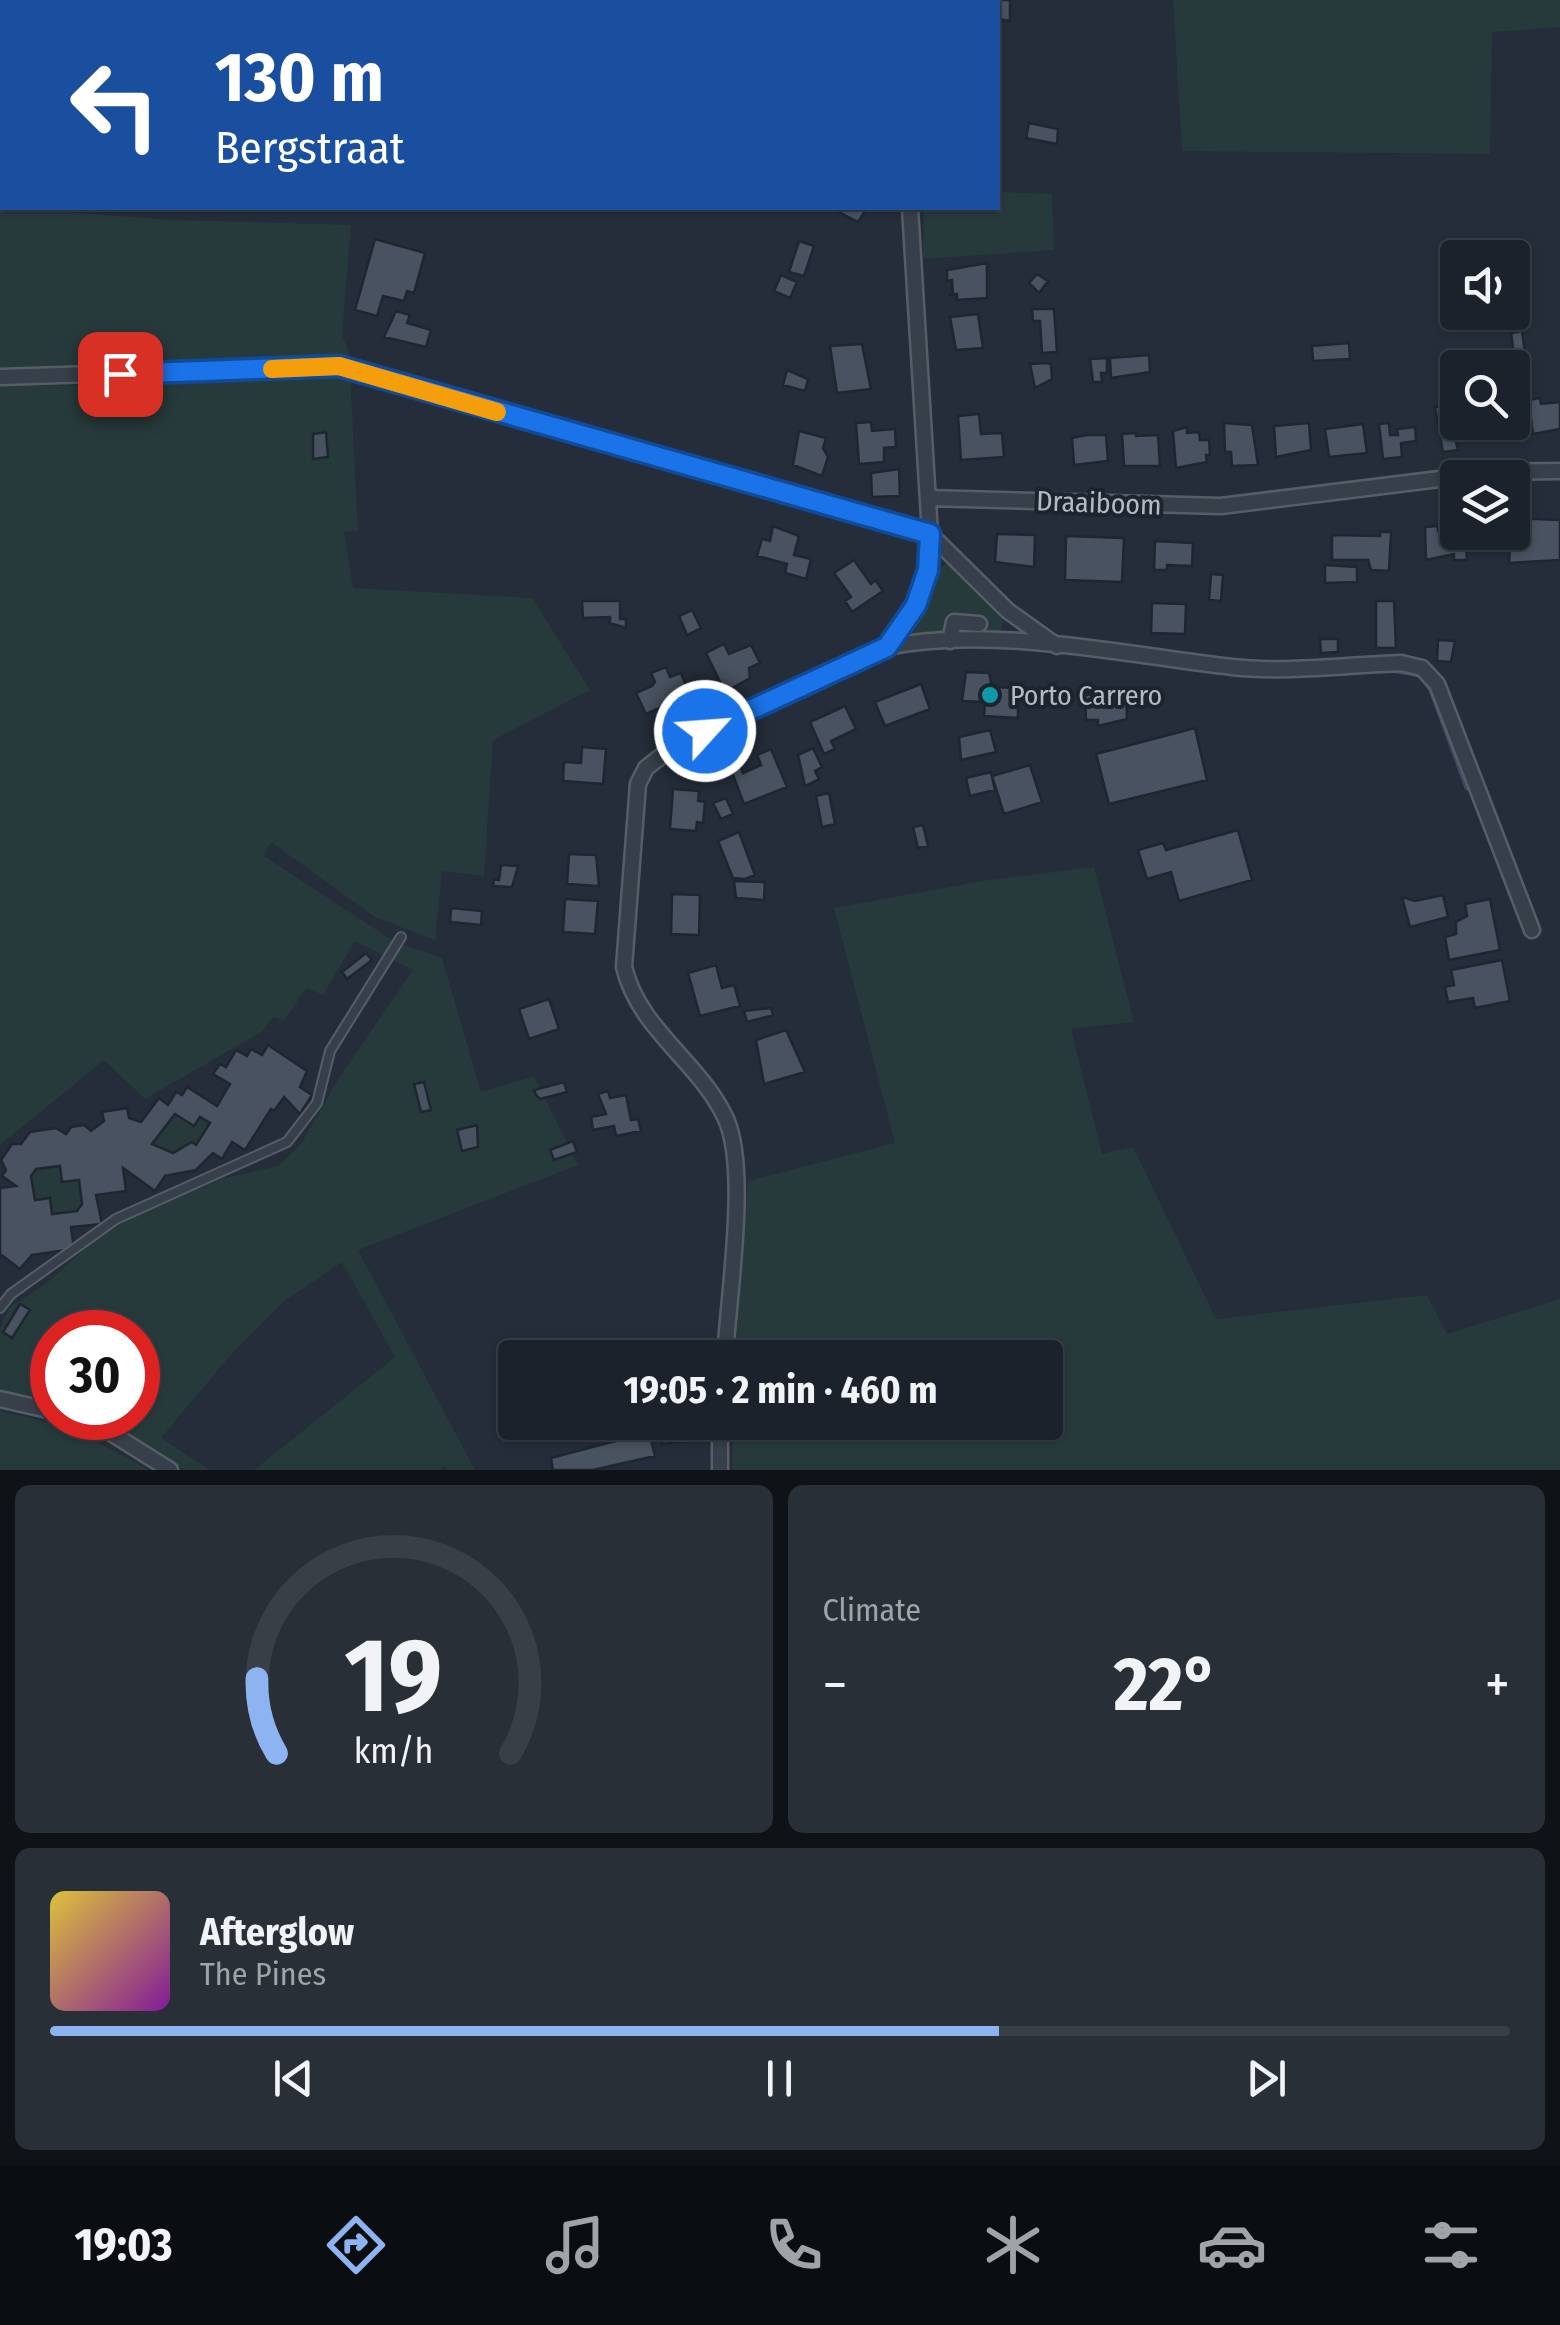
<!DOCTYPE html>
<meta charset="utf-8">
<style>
:root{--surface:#1b222b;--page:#282f37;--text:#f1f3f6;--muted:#a0a4a9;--line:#393f47;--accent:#8db3f0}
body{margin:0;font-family:"Fira Sans Condensed",sans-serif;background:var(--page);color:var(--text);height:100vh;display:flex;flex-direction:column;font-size:38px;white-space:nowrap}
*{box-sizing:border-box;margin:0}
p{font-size:32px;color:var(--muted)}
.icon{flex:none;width:55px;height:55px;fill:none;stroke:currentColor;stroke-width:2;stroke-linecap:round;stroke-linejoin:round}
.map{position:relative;height:1470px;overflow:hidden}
.sheet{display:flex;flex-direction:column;gap:15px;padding:15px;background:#0f1318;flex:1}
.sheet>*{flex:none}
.guide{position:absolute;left:0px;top:0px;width:1000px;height:210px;box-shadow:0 2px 8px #0004,0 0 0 2px var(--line);background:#1a4fa0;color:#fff;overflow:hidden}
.tools{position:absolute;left:1440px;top:240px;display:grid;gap:20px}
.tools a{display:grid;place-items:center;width:90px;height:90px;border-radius:10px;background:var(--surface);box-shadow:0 2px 8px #0004,0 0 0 2px var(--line);font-size:50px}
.speed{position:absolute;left:30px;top:1310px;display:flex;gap:20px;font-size:50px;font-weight:700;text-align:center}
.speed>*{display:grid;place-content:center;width:130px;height:130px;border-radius:50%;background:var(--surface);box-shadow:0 2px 8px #0004,0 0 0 2px var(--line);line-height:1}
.speed .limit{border:15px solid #d22;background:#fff;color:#111}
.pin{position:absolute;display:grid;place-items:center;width:85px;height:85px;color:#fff;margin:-42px;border-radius:20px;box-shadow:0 5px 15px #0006}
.me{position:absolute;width:110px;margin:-55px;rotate:64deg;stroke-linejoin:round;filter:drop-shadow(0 0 8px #0008)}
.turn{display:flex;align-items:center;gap:35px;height:210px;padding:0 50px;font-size:45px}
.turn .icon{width:130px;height:130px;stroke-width:2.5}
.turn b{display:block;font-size:70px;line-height:85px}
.big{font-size:75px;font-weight:700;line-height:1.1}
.sheet .tile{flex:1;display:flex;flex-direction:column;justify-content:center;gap:15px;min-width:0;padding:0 35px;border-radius:15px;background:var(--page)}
.sheet .dial{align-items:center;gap:0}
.dial svg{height:260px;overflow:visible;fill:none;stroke:var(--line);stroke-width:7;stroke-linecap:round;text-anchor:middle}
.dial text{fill:var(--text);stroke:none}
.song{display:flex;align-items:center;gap:30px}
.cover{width:120px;height:120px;border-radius:15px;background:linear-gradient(135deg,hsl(50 70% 55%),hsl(290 70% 35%))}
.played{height:10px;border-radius:5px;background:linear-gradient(90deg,var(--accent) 65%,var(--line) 65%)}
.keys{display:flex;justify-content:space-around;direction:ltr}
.heat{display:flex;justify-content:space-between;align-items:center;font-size:55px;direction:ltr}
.sheet .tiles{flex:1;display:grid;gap:15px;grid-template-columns:1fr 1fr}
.tile:last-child{grid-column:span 2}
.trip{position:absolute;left:498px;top:1340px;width:565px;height:100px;border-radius:10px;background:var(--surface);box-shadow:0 2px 8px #0004,0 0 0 2px var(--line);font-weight:700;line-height:100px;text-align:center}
.tabs{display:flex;height:160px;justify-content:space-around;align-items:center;background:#0b0e11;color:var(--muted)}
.tabs .icon{width:70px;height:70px}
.tabs .on{color:var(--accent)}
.tabs b{font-size:45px;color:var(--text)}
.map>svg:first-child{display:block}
.green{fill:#273a3b;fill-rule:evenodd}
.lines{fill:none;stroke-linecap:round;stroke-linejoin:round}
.stream{stroke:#3a4a61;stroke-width:5}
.building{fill:#485260;stroke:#1f2630;stroke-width:2.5;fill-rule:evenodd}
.lane-casing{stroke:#565d67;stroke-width:12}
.street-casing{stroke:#565d67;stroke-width:19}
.lane{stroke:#373f4a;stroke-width:8}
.street{stroke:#373f4a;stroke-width:14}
.route-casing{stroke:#114b97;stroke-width:25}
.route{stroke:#1a73e8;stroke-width:18}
.slow{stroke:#f59e0b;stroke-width:18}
.culture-dot{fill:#0f9aa8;stroke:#1d242e;stroke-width:4}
.labels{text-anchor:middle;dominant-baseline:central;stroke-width:8;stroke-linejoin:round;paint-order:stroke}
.street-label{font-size:28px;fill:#b3bac5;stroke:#1d242e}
.poi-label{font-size:28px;fill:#b3bac5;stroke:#1d242e;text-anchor:start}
</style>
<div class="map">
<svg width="1560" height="1470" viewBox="0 0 1560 1470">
<rect width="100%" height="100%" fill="#242d39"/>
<path class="green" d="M0,0H447L2,2L0,52Z
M1173,0H1560V27L1492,32L1490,154L1182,151Z
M998,192L1052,194L1054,250L923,259L924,208H998Z
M0,207L173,220L351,225L342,336L349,351L358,531L344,532L353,588L532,598L590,690L493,740L484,876L442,871L435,940L375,917L271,842L264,856L395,942L442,958L481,1092L534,1076L578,1165L358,1250L475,1470H448L444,1465L441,1470H254L395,1357L342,1262L283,1302L228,1358L161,1438L210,1470H185L113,1424L90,1418H138V1332H52V1406L0,1390V1328L10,1307L48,1282L95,1240L137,1215L222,1179L278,1166L301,1144L339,1078L413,970L355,941L323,995L306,988L284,1021L274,1017L261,1032L145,1099L104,1060L0,1145ZM117,366L111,384L38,386L32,369Z
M944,565H956L996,606L1003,622L1000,634L899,641C914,624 934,571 944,565Z
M1094,867L1134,1022L1071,1029L1102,1154L1133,1147L1216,1319L1427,1295L1447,1334L1560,1299V1470H732L733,1423L1045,1422V1358L735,1357L748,1181L895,1143L834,908L982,881Z
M175,1114L200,1117L210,1123L196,1145L192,1143L173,1153L152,1144Z
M60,1166L63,1181L79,1180L82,1204L77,1211L52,1214L50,1198L35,1200L31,1176L36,1169Z
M0,1411L72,1428L149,1470H0Z"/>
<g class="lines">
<path class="stream" d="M1392,670L1420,675L1431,690L1467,788
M1216,672L1266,676"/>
</g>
<path class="building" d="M983,0H1010V21L998,19V2Z
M1029,123L1058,129L1057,144L1026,138Z
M831,208H867L858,222Z
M375,239L425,253L414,293L407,291L404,301L383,296L377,316L355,310Z
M799,241L814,246L804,276L789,272Z
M987,263V298L957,300V294L948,295L953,294L952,280L947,281V270Z
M1037,274L1048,281L1039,293L1029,283Z
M781,275L797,282L790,298L774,291Z
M1032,309H1054L1057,352L1042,353L1040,321H1033Z
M396,311L410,315L407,323L431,330L426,347L384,337Z
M978,314L983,348L956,350L950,317Z
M1522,331L1527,367L1516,368L1511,333Z
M1349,343L1350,359L1313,361L1312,346Z
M862,344L871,389L837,393L830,346Z
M1149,355L1150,372L1111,378L1110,358Z
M1107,358V373H1101L1102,382H1093L1090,359Z
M1045,363L1051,364L1052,379L1035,388L1030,364Z
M787,370L808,379L805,391L783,385Z
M1540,398L1541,404L1560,402V429L1533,434L1528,400Z
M1447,406L1458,450L1443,452L1435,407Z
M979,414L981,434L1002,433L1004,457L961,460L958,416Z
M871,422L872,431L895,429L896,447L884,448V462L859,464L856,423Z
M1224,423L1252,425L1258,465L1232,466L1231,452H1225Z
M1309,423L1311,450L1276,457L1274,426Z
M1389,423L1390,435H1398L1397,429L1415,427L1416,441L1401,443L1402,457L1383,459L1379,424Z
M1363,424L1367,453L1329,457L1325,429Z
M1187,427V433L1199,432L1200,440H1209L1210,455H1206L1207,462L1176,468L1173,431Z
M799,431L826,438L823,448L828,457L822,476L793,465Z
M326,432L328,457L313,459V434Z
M1136,433V436L1158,435L1160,466H1124L1122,434Z
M1087,435H1106L1108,461L1074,465L1072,438Z
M899,469L900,496L872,497L871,473Z
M1512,518L1560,520V560L1509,563Z
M773,526L799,536L794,555L811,559L806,579L785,573L787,564L757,556L762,539L770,541Z
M1438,526V531L1465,532L1467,560H1454V554L1426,560L1425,527Z
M1380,532H1391L1389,571L1371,570L1368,560H1332V535L1380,536Z
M997,534L1035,535L1034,567L995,562Z
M1066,536L1124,538L1122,582L1065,580Z
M1155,541L1193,543L1192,566L1167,565V570H1154Z
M854,560L871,584L875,580L883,591L852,612L845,601L851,597L834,573Z
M1325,565L1357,567V582L1325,583Z
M1211,574L1223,575L1221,601L1209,600Z
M582,601H620V619H626V628L610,623V617L583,618Z
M1376,601H1394L1396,648H1376Z
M1152,603L1186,604L1185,634L1151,633Z
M692,610L701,628L687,635L679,616Z
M1320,639H1338V652L1321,653Z
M1438,640L1455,641L1451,662L1437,661Z
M724,644L729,654L751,645L760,663L749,668L750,678L725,692L706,653Z
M666,667L670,677L681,673L690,695L646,714L636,693L652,686L655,682L651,673Z
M966,672L989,673L992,687L1018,688V718L984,716L985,702L962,701Z
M921,684L930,709L885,726L875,702Z
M1126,692L1127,719L1098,726V720H1086L1085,695Z
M845,706L856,729L831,741L835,749L824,754L810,722Z
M1195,728L1207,780L1109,804L1096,754Z
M990,730L996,752L961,760L959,737Z
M582,747L606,749L603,784L563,781L564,762L581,763Z
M813,748L822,767L815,771L819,779L805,786L798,755Z
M771,749L787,787L744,804L728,762L737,759L743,773L761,765L757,755Z
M1030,765L1042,802L1004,814L992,776Z
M991,772L995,790L970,796L966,778Z
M673,789L699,791L698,801L705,802L703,823L697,822L696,831L670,829Z
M829,793L835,824L822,827L816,796Z
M726,798L733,814L721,819L713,803Z
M923,825L928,846L918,848L913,827Z
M1238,830L1252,880L1179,901L1171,872L1147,879L1138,850L1163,843L1166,850Z
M739,832L755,875L745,879L733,878L718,841Z
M569,854L596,855L599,886L567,884Z
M501,865L518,866L512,887L493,886L494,879L499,880Z
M734,881L765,882L764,900L736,898Z
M672,894L700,895L699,935L671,934Z
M1443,895L1448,917L1410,927L1402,897L1415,901Z
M565,899L598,901L595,934L563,932Z
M1490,899L1500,950L1449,960L1445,937L1456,934V922L1467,916L1465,904Z
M451,908L482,911L481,925L450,922Z
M366,953L372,960L347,979L342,972Z
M1502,960L1510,1001L1475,1008L1473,998L1448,1002L1445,987L1454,985L1451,970Z
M716,965L722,988L734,985L740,1006L700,1016L688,973Z
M549,999L559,1029L529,1039L519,1009Z
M771,1008L773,1015L747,1022L744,1011Z
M786,1030L805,1072L764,1084L756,1040Z
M268,1045L307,1071L300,1087L312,1095L300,1114L284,1097L274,1111L271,1109L245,1150L232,1142L222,1159L213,1153L196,1170L165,1176L155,1191L123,1168L126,1191L96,1195L102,1224L71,1227L74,1249L32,1255L20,1269L0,1254V1188L16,1186L2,1176L6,1170L1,1160L12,1144H21L30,1132L56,1128L66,1134L71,1127L84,1125L91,1131L104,1121L102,1112L127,1108L129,1118L141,1122L159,1098L168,1105L176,1092L182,1095L187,1087L217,1106L230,1084L213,1074L220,1064L226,1067L236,1050L247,1056L251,1049L262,1055ZM175,1114L194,1126L200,1117L210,1123L196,1145L192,1142L173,1153L152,1144ZM60,1166L62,1182L79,1180L82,1204L77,1211L52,1214L50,1198L35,1200L31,1176L36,1169Z
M424,1082L431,1110L421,1112L414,1084Z
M564,1082L567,1092L540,1099L536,1095L534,1090Z
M608,1091L610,1098L626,1095L631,1120L638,1119L641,1131L616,1136L614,1126L593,1130L591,1117L606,1114L598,1094Z
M477,1125L478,1147L462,1151L457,1130Z
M573,1141L577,1152L554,1160L550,1150Z
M20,1304L30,1310L12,1338L3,1332Z
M695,1422L697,1440L662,1444L660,1426Z
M649,1432L655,1456L593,1470H553L551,1458Z"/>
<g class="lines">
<g class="lane-casing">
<path id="lane" d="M0,1308L11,1294L116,1219L287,1142L317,1103L330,1051L401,937"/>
</g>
<g class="street-casing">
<path id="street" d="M941,2L942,0
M0,377L339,366L930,534L1008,611L1057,646
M928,498L1221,506L1496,472L1560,471
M950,641L954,622L979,624
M887,647C991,625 1126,655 1232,667C1287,673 1346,665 1401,663L1422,668L1437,684L1532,930
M725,1358C728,1298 749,1170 726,1119C700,1062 639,1030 624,967L638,784L646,768L673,747L887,647L907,621L925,584L930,534L910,208
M0,1399L52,1411
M72,1418L103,1428L170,1470
M720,1470V1422"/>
</g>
<use href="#lane" class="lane"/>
<use href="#street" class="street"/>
</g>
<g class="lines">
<g class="route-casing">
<path id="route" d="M120,374L339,366L930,534L928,570L916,605L887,647L705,731"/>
</g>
<use href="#route" class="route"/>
<path class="slow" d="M272,369L339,366L497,412"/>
</g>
<circle class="culture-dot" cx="990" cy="695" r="10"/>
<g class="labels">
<g class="street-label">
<text transform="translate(1099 503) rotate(2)">Draaiboom</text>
</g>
<g class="poi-label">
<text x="1010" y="695">Porto Carrero</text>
</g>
</g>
</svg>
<div class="tools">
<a><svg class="icon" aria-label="sound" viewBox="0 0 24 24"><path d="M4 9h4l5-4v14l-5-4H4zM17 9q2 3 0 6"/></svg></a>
<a><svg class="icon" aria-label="search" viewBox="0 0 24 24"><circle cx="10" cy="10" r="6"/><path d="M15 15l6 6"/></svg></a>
<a><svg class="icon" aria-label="layers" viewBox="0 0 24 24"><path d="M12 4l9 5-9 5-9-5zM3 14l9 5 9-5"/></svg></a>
</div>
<div class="speed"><div class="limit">30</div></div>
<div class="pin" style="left:120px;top:374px;background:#d93025"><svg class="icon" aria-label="arrive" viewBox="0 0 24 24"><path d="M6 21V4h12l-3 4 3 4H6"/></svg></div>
<svg class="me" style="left:705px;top:731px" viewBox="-20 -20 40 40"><circle r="17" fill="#1a73e8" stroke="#fff" stroke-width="3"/><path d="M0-11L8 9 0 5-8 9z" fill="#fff"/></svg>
<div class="trip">19:05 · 2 min · 460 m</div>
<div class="guide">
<div class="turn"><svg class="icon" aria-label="left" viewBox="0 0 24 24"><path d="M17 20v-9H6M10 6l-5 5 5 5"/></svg><div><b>130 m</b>Bergstraat</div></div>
</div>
</div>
<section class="sheet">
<div class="tiles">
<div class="tile dial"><svg viewBox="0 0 100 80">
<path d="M14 69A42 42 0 1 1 86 69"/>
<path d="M14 69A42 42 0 0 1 8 46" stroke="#8db3f0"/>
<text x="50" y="56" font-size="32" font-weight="700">19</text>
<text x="50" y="72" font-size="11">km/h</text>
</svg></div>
<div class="tile"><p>Climate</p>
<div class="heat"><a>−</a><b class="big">22°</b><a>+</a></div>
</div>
<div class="tile">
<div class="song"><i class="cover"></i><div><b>Afterglow</b><p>The Pines</p></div></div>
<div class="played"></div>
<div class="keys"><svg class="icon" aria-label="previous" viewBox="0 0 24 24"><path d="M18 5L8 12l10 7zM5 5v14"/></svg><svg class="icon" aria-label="pause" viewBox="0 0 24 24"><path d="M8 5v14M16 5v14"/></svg><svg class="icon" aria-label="next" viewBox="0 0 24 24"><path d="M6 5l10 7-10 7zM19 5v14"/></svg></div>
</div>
</div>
</section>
<nav class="tabs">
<b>19:03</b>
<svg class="icon on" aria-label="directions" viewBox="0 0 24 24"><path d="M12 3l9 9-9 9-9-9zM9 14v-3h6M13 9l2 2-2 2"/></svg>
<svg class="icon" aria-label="music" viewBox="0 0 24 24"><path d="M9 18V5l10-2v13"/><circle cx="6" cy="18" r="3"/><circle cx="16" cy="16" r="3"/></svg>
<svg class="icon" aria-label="phone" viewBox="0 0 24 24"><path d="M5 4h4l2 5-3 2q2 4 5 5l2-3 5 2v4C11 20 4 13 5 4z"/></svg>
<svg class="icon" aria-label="climate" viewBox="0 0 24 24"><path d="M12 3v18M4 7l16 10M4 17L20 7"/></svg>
<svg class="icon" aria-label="car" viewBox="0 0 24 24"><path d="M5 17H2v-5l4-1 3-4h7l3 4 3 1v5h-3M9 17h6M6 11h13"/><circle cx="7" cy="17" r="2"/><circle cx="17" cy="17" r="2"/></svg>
<svg class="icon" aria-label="filters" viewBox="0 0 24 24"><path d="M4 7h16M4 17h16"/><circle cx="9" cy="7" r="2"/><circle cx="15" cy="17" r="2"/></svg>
</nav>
